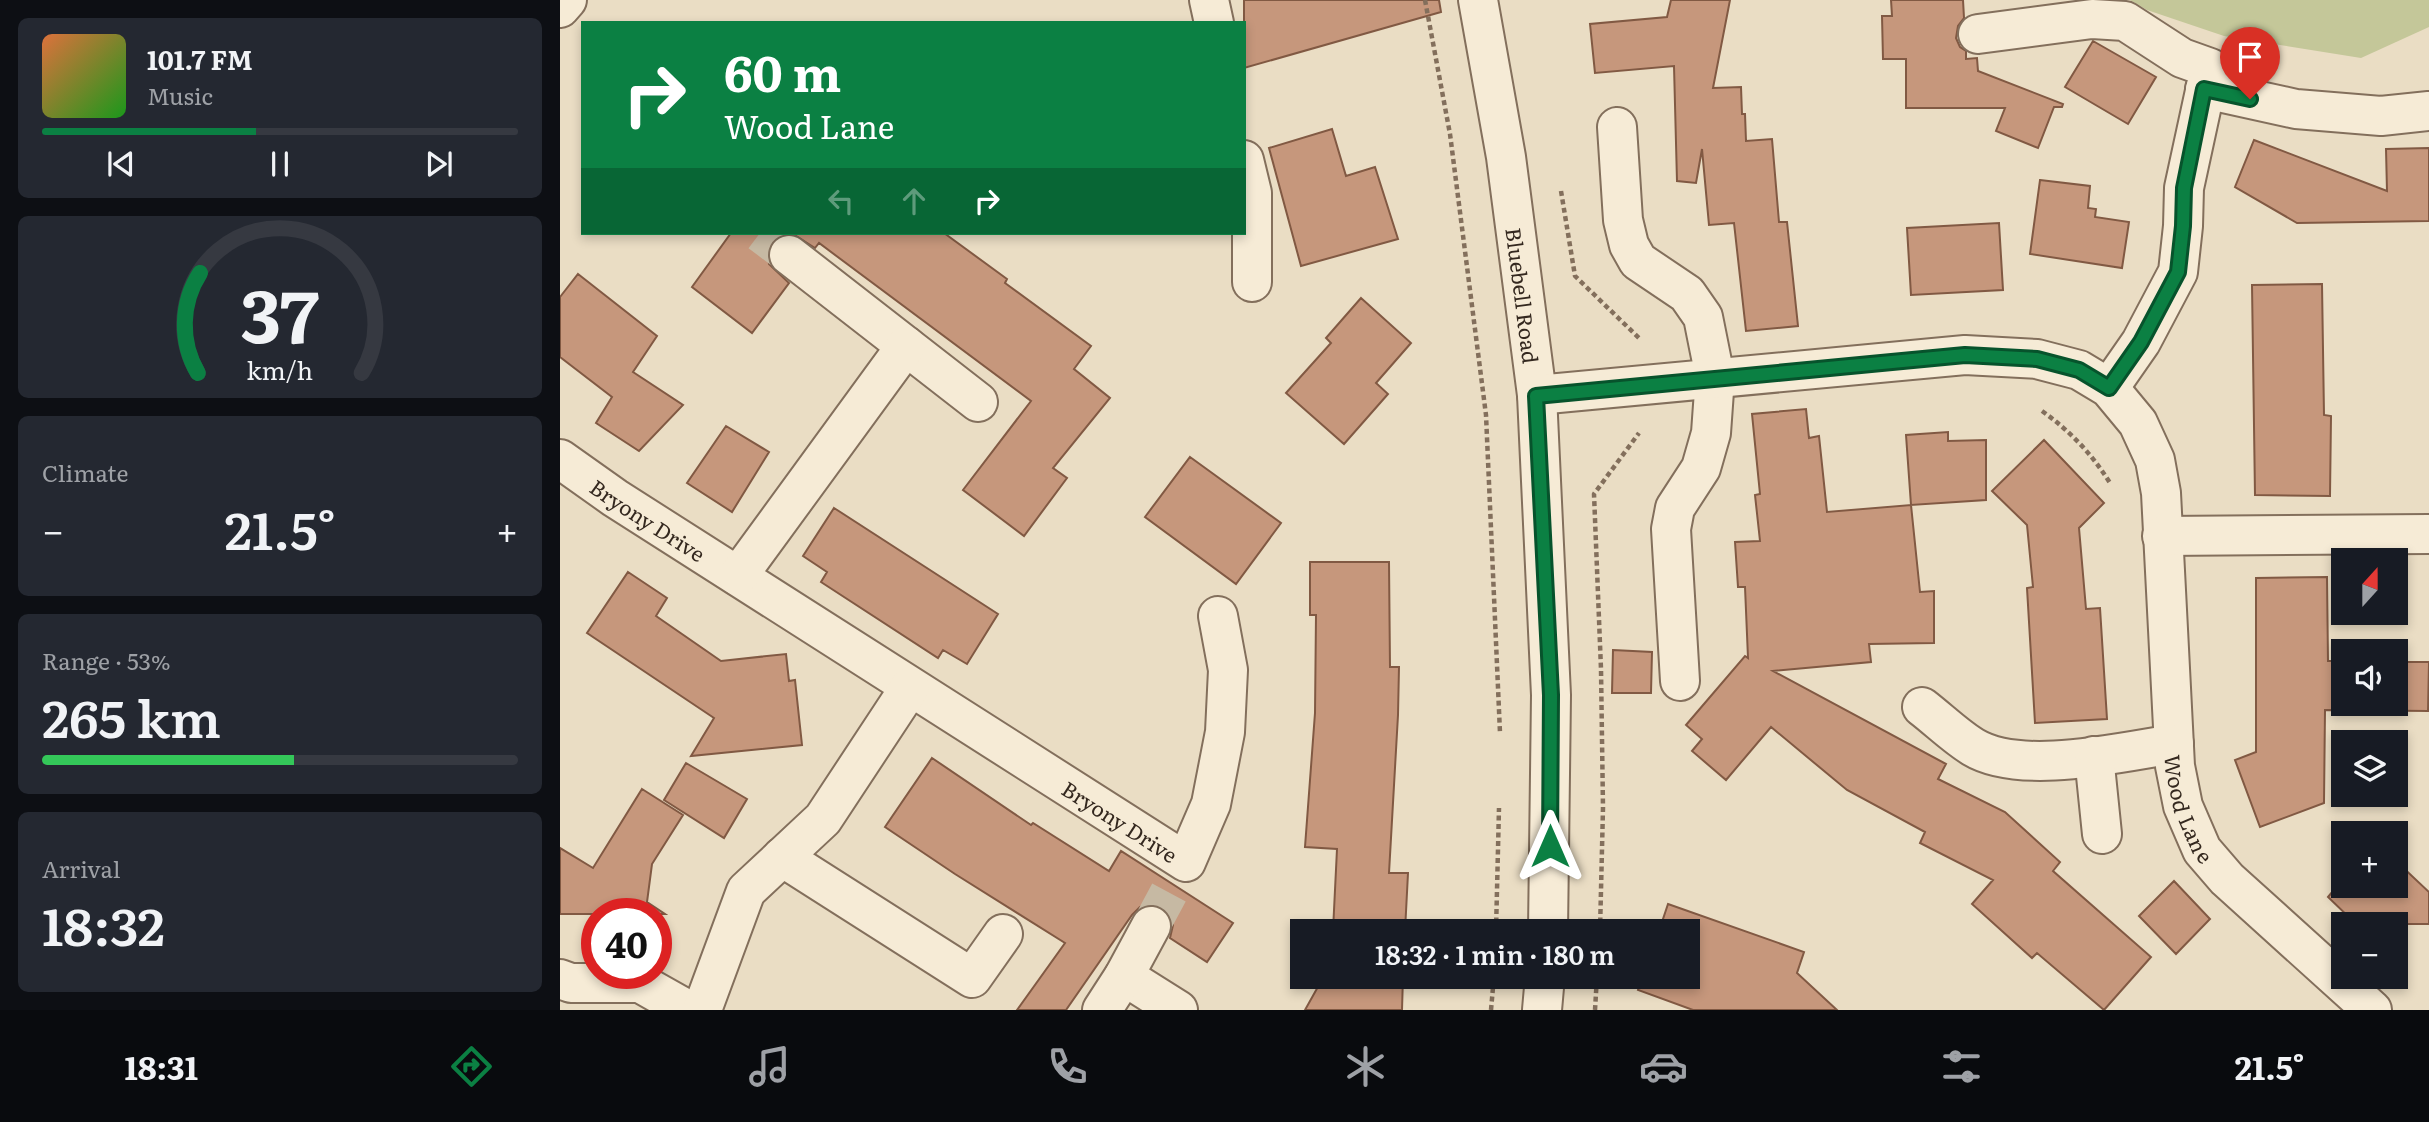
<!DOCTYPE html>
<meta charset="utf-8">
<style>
:root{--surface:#171b24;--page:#242831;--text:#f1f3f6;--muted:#9ea1a6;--line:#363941;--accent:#0b8043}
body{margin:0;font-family:Literata,serif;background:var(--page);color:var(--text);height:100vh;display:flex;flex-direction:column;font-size:26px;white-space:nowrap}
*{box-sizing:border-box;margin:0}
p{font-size:23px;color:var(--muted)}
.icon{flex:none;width:38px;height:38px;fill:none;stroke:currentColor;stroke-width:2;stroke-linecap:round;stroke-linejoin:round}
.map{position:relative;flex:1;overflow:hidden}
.details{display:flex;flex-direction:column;gap:18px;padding:18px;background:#0d0f14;width:560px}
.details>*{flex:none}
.top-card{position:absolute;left:21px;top:21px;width:665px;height:214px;border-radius:0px;box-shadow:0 4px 10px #0003;background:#0b8043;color:#fff;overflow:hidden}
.needle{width:46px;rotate:21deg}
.tools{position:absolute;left:1771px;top:548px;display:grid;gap:14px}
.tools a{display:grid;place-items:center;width:77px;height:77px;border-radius:0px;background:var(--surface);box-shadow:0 4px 10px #0003;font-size:35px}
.speed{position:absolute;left:21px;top:898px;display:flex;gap:14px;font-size:35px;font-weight:700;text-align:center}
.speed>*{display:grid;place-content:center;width:91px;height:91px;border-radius:50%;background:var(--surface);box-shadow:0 4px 10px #0003;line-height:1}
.speed .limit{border:10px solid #d22;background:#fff;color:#111}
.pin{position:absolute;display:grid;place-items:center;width:60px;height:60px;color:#fff;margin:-72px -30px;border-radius:50% 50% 50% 0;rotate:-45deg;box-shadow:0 0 7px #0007}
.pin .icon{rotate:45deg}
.me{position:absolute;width:77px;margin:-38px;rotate:0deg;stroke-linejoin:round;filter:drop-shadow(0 0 5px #0008)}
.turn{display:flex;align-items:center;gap:24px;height:147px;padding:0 28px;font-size:32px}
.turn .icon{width:91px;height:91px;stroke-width:2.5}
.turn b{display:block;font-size:49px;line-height:60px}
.lanes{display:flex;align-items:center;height:66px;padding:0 28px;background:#0003;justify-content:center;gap:35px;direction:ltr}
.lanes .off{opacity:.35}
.big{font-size:52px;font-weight:600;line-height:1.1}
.details .widget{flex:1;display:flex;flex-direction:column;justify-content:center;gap:10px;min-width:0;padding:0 24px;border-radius:10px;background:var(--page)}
.details .dial{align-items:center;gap:0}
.dial svg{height:182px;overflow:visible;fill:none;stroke:var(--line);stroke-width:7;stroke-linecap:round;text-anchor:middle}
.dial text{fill:var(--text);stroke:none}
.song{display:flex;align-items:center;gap:21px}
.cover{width:84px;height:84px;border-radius:10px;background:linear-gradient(135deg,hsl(20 70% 55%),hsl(120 70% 35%))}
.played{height:7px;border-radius:4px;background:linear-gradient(90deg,var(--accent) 45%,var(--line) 45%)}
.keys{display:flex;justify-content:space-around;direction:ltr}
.heat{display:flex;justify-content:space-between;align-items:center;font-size:38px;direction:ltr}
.charge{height:10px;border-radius:5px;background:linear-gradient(90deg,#34c759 53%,var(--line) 0)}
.trip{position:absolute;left:730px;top:919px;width:410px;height:70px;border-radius:0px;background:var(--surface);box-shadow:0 4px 10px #0003;font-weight:600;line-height:70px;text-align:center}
.menu{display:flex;height:112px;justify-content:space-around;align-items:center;background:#090b0e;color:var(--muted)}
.menu .icon{width:49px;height:49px}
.menu .on{color:var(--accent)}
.menu b{font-size:32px;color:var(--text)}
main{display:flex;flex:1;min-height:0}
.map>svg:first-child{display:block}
.green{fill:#c4c799}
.building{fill:#c6977c;stroke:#815943;stroke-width:2}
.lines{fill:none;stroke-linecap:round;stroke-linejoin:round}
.minor-tunnel{stroke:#c6b9a3;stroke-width:38;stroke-dasharray:38 19;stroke-linecap:butt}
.minor-casing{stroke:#836f5c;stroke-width:42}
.path{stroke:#836f5c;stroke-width:4.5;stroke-dasharray:5 3.5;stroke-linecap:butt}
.minor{stroke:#f6ebd6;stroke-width:38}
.route-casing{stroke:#07532c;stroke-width:18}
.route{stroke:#0b8043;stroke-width:12}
.labels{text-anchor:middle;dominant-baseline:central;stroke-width:7;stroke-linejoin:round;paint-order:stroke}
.street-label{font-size:21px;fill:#34281f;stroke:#f2e8d3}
</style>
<main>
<section class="details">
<div class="widget">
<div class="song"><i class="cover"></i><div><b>101.7 FM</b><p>Music</p></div></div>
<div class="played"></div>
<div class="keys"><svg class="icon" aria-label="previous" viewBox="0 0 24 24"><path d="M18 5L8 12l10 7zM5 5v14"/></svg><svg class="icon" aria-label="pause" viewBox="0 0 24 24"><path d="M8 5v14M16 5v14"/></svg><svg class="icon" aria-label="next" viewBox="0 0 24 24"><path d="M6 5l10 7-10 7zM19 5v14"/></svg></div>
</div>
<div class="widget dial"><svg viewBox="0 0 100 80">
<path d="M14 69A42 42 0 1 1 86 69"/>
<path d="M14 69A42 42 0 0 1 15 25" stroke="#0b8043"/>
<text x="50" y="56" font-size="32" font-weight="700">37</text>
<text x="50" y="72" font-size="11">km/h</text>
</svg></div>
<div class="widget"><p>Climate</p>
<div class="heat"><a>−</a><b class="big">21.5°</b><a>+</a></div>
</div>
<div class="widget"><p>Range · 53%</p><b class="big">265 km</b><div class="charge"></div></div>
<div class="widget"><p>Arrival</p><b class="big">18:32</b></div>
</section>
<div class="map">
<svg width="1869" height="1010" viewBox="0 0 1869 1010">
<rect width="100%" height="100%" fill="#eaddc4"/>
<path class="green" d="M1570,0H1869V27L1801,58L1664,36L1587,10Z"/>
<path class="building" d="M684,0H879L881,12L684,68Z
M1111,0H1170L1153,88L1181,87L1182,114H1185L1186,141L1212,139L1219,222H1227L1238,326L1186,331L1174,223L1149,225L1142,149L1136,183L1117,181L1114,66L1035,73L1030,24L1107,17Z
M1331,0H1403L1404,18L1398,26L1396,38L1400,47L1406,51V59L1417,58L1418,71L1503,104L1502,107H1494L1478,148L1436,131L1445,108H1346V59H1323L1322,16H1332Z
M1533,41L1596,77L1568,124L1505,87Z
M772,129L786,176L815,167L838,239L741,266L709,148Z
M1694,140L1827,191L1826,149L1869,148V221L1737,223L1675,187Z
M1480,180L1530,186L1528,208L1536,209L1535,217L1569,222L1562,268L1470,254Z
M1439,223L1443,290L1351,295L1347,228Z
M171,233H384L447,279L445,283L531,346L514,369L550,398L493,468L507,478L464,536L403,490L471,401L259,243L255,248L233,234L220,235L212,241L208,251L209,264L229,283L192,333L132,287Z
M18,274L97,336L73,372L123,405L79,451L36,423L52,397L0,357V297Z
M1762,284L1764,415L1771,416L1770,496L1695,495L1692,285Z
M801,298L851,343L816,383L828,394L784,444L726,393L771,343L766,338Z
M1246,409L1249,438L1259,436L1267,512L1351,505L1360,592L1374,591V643L1309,644L1311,662L1213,671L1386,764L1378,779L1445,812L1500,862L1493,871L1591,957L1544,1010L1477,953L1472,958L1412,904L1433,880L1360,843L1365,832L1287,790L1211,727L1166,780L1132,751L1142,739L1126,725L1185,656L1188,658L1185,587H1178L1175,542L1200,541L1195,495L1200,494L1192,414Z
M166,426L209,452L172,512L127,483Z
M1388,432V441L1426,440V500L1351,505L1346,435Z
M1484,440L1544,503L1519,528L1526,609L1540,608L1547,719L1475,723L1467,588L1473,587L1467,525L1432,491Z
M630,457L721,523L676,584L585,517Z
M274,508L438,614L407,664L383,650L378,658L261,582L267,572L243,556Z
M750,562H829L830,667H839L838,715L829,873H848L845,931H773L777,849L745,847L755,713L756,615H750Z
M68,572L107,598L96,616L161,661L226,654L229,681L235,680L242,745L131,756L154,718L27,633Z
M1767,577L1768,661H1783V704H1836V662H1869L1868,711L1765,710L1764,803L1700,827L1675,760L1696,752V578Z
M1053,650L1092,652L1091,693H1052Z
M372,758L471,825L473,823L549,871L561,851L673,923L647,962L610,938L613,925L610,915L602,907L591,904L580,907L572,915L506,1010H457L505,943L395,874L325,827Z
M126,763L187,799L164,838L104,800Z
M82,789L123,815L92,864L87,902L105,914H0V848L33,868Z
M1836,861L1869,892V924H1796L1768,897L1783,879V886H1836Z
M1614,881L1650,919L1616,954L1579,916Z
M1108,904L1244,952L1237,973L1277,1010H1133L1078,990L1083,976H1127V931H1099Z
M764,976H843L842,1010H745Z"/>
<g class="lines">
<path class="minor-tunnel" d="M200,233L229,255
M591,926L613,885"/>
<g class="minor-casing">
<g id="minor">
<path d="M649,0L654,23"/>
<path id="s1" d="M918,0L946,157L977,395L991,695L988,931"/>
<path d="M0,8L7,0"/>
<path d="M1418,34L1532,19L1565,21L1622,58L1650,68L1624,188L1623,226L1618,272L1581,342L1549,388"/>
<path d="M1645,89L1736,109L1821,116L1869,111"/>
<path d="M1057,127L1063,220L1069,245L1078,261L1127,294L1143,317L1155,377L1151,433L1141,468L1115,508L1111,529L1120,681"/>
<path d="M684,160L692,193V282"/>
<path d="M229,255L418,402"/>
<path id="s2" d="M977,395L1405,355L1477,359L1519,370L1549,388L1578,423L1595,460L1601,493L1615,766L1623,806L1642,850L1667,879L1812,1010"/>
<path id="s3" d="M0,459L55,498L626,862L651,804L665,732L668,670L658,616"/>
<path d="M1602,536L1869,534"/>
<path d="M178,576L346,346"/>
<path d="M1362,707C1379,720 1395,736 1413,747C1461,776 1561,752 1614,744"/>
<path d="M1534,756L1542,834"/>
<path d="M222,857L412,978L443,934"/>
<path d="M564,976L618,1010"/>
<path d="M0,979L11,983H80L128,1010"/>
<path d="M142,1010L186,891L263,819L350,687"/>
<path d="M542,1010L564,976L591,926"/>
<path d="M982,1010L985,976"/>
</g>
</g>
<path class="path" d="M865,0L890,134L926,415L940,733
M1001,191L1015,276L1080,339
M1482,411C1510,431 1532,454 1550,483
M936,931L939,808
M1040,931L1043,808L1041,669L1034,494L1079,433
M931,1010L934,976
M1035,1010L1037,976"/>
<use href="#minor" class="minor"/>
</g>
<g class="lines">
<g class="route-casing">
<path id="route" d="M990,846L991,695L976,396L1405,355L1477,359L1519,370L1549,388L1581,342L1618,272L1623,226L1624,188L1644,89L1690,99"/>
</g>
<use href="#route" class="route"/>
</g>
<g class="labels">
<g class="street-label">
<text stroke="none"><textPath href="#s1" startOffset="299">Bluebell Road</textPath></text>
<text stroke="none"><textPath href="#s3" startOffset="107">Bryony Drive</textPath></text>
<text stroke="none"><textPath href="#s2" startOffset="1018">Wood Lane</textPath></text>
<text stroke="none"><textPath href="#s3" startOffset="667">Bryony Drive</textPath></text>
</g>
</g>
</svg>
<div class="tools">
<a><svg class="needle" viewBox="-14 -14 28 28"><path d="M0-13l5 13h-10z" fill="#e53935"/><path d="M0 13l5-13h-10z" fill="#9ea1a6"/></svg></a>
<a><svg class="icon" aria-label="sound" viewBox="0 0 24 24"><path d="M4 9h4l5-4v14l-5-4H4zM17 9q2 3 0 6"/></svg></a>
<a><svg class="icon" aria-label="layers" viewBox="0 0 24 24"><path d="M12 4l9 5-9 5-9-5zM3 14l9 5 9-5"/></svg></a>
<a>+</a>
<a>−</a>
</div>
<div class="speed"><div class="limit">40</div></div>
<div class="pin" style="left:1690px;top:99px;background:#d93025"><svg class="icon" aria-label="arrive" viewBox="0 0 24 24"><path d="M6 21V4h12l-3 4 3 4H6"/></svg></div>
<svg class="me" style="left:990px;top:846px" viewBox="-20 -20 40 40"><path d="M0-17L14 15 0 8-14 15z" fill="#0b8043" stroke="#fff" stroke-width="4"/></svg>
<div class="trip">18:32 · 1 min · 180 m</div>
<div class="top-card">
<div class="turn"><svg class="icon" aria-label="right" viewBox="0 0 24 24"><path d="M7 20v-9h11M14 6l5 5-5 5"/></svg><div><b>60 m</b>Wood Lane</div></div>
<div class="lanes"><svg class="icon off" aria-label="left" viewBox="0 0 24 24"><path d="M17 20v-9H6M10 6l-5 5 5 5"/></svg><svg class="icon off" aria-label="ahead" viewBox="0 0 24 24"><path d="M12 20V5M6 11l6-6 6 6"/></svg><svg class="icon" aria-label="right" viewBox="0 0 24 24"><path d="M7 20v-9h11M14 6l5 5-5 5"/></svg></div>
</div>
</div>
</main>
<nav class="menu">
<b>18:31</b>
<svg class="icon on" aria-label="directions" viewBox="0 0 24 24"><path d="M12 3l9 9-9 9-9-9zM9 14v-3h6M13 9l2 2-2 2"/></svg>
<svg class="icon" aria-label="music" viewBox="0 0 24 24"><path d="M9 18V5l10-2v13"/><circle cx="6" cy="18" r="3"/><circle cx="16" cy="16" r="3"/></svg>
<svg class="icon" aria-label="phone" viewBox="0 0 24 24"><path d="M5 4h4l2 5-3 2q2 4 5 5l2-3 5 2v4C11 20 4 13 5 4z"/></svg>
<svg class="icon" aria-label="climate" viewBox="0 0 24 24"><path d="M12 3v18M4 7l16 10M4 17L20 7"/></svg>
<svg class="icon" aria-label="car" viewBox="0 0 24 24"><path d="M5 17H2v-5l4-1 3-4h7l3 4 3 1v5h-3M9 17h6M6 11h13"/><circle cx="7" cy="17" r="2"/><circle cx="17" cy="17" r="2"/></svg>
<svg class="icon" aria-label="filters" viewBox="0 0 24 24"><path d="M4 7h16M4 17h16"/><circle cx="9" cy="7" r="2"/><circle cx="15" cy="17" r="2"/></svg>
<b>21.5°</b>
</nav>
